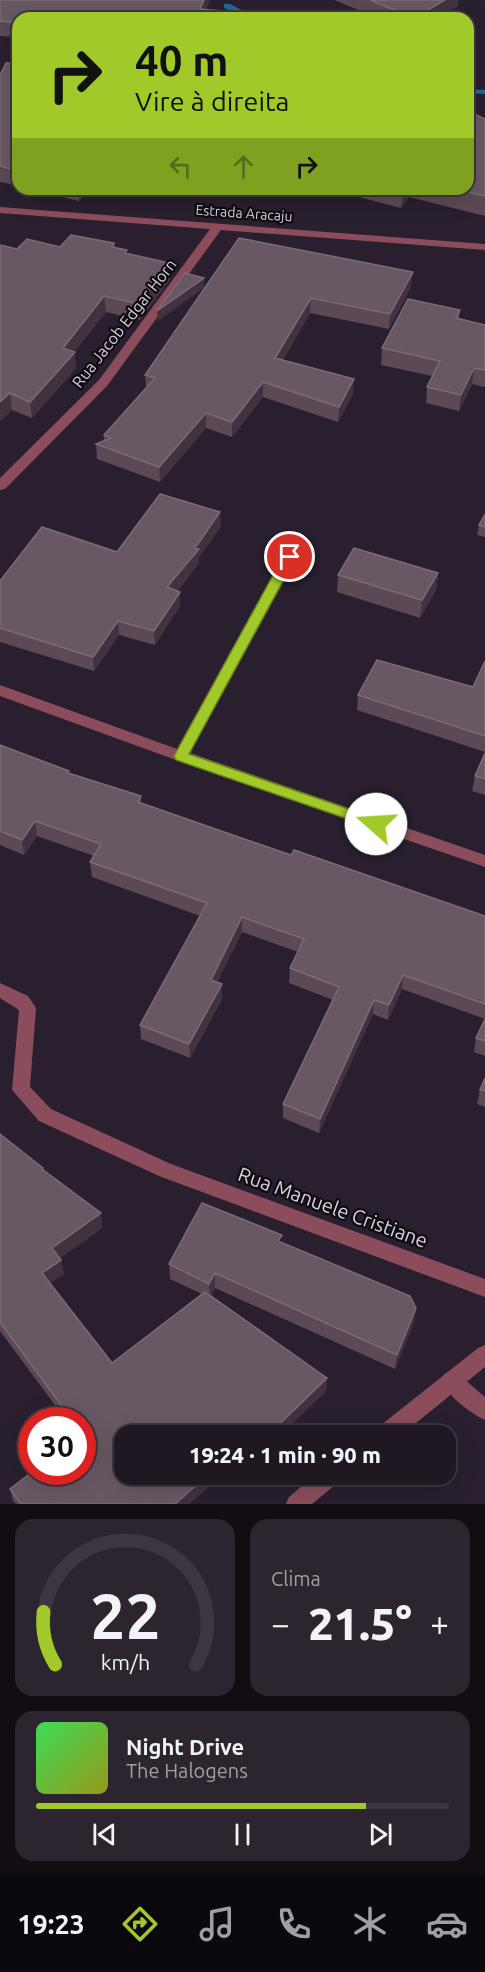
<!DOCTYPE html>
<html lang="pt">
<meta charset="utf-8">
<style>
:root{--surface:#1f1722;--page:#2c242f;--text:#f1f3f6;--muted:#a19fa5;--line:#3c3640;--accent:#a1c929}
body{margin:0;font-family:Ubuntu,sans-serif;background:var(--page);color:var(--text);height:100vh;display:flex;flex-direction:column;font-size:22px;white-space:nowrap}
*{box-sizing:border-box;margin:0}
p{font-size:20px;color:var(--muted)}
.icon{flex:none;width:33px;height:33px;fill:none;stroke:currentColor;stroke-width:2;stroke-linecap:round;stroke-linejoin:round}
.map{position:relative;height:1504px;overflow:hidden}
.details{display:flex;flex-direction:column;gap:15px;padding:15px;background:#110d13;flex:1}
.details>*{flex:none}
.banner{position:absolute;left:12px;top:12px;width:462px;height:183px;border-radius:18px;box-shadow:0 6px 24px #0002,0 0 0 2px var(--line);background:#a1c929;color:#111;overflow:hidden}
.speed{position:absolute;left:18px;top:1407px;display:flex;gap:12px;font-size:30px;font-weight:700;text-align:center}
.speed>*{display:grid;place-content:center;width:78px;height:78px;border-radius:50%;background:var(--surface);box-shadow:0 6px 24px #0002,0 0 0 2px var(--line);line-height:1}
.speed .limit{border:9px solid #d22;background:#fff;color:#111}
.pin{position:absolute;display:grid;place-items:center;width:51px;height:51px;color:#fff;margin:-26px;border:3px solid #fff;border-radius:50%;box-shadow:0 2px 6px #0007}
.me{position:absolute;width:66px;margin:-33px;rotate:289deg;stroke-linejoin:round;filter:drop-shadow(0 0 4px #0008)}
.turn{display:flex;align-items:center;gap:21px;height:126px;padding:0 24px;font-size:27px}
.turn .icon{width:78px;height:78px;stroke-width:2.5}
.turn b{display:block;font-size:42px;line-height:51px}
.lanes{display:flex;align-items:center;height:57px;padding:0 24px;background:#0003;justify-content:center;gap:30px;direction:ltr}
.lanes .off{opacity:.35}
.big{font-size:45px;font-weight:800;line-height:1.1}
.details .card{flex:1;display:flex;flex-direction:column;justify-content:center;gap:9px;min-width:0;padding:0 21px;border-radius:18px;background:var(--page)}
.details .dial{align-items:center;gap:0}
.dial svg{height:156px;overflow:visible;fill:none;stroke:var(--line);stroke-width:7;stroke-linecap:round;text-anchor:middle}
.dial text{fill:var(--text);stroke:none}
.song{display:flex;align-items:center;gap:18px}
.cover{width:72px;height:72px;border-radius:9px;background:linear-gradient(135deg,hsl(130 70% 55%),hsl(60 70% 35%))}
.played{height:6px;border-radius:3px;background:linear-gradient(90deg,var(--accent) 80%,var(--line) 80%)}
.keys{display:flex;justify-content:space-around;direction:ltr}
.heat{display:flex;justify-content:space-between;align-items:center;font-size:33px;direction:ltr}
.details .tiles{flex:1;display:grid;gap:15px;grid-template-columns:1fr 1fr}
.card:last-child{grid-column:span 2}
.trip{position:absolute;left:114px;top:1425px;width:342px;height:60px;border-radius:18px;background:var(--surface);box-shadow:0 6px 24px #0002,0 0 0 2px var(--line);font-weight:800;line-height:60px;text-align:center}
.tabs{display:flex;height:96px;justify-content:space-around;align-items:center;background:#0c090e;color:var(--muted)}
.tabs .icon{width:42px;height:42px}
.tabs .on{color:var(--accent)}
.tabs b{font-size:27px;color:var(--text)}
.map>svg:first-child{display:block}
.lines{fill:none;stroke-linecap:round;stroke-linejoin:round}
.stream{fill:#1d6a96;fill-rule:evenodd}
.service{fill:#8b4d5b;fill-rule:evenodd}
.minor{fill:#8b4d5b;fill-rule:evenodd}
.wall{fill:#5b4954}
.shaded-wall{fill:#41323f}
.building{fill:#685863;stroke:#7a6b76;stroke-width:1.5}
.route{fill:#a1c929;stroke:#69831b;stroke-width:1.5}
.labels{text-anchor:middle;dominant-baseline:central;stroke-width:4.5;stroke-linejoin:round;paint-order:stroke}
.far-street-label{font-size:14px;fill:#d9d2dc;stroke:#0f0b11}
.street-label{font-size:16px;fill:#d9d2dc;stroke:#0f0b11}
.near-street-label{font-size:20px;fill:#d9d2dc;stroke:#0f0b11}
</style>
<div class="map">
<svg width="485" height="1504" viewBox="0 0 485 1504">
<rect width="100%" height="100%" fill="#291f2e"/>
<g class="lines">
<path class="stream" d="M224,4H230L257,18H247L224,8Z
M468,89L485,90V94L468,93Z"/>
<path class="service" d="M451,1371L458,1374L485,1397V1420C471,1414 447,1395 441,1381L444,1374Z"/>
<path class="minor" d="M0,207L485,244V250L221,230L107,386L5,489L0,490V478L99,380L210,229L0,213Z
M290,552L297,557L190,753L485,855V867L176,760L0,696V685L177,749L283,557Z
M0,983L28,996L36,1008L30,1087L51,1109L171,1164L485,1279V1297L159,1176L39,1121L12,1090L19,1010L0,998Z
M485,1345V1367L400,1436H373L376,1429L478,1348Z
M316,1474H343L340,1481L312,1504H286L289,1497Z"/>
</g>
<path class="wall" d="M0,0L206,10L18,18V37L0,36Z
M334,0H459L458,1V6L437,18H378Z
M18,40V186L1,182L0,183V75L12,64L11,53Z
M485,119V216L409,197L401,208L329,189H468Z
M31,189H90L79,201Z
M239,238L411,287L389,329L310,313L283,360L353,394L338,422L263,397L232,437L206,428L160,482L97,459L96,444L104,441V435L146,388L145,375Z
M114,243L115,247L127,253L170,279L140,320L106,312L74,352L76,368L32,418L12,410L0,421V245L17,249Z
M460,310L459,319L485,325V386L484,387L472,384L459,411L426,403L427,387L432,376L381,365L382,348Z
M485,514V537L477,535L479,525Z
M221,526L199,557V563L177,591L180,592V606L155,645L119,635L94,671L0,642V581Z
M438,573L436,590L420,618L337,592L338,575Z
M485,661V752L357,710L358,695L473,687Z
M0,745L70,773L141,796V803L291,855L485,916V1056L474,1052L476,1038L485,1019L402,989L388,1020L373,1014L319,1133L283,1118V1104L333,1000L289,983L290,968L298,952L242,932L217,982L222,984V999L190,1058L141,1039L140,1025L200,916L92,877L90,862L94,856L37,836L24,855L0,845Z
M485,753V795L472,791L475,776Z
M485,1078V1107L477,1104L480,1090Z
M0,1134L43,1171L101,1213L102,1228L60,1258L64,1274L50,1283L112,1363L202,1294L170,1279L169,1264L281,1242L416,1308L414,1322L395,1369L215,1288L211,1296L327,1378L326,1391L279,1436H124L223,1474L189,1504H16L13,1501L10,1489L82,1472V1420H66L0,1331Z"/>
<path class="shaded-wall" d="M204,0H210L203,18L200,9Z
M445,0H459L458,1V6L437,18H414Z
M78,189H90L79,201Z
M403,189H410L409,197L401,208Z
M169,263L170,279L140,320L139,304Z
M413,272L411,287L389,329L390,314Z
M204,278V288L158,321L157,311Z
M104,296L106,312L69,359L75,352L76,368L32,418L30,402L63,348Z
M311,298L310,313L275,373V358Z
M474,368L472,384L459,411L461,395Z
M354,379L353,394L338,422L339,407Z
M263,382V397L232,437V422Z
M10,393L12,410L0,421V402Z
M206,413V428L160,482L159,467Z
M220,512L221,526L199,557V563L168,601L167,587Z
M438,573L436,590L420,618L422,600Z
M180,592V606L155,645L154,631Z
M118,621L119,635L94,671L93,657Z
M35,821L37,836L24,855L22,840Z
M242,917V932L211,995V980Z
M403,975L402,989L388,1020L389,1005Z
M222,984V999L190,1058L189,1044Z
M374,1000L373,1014L319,1133L320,1119Z
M101,1213L102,1228L55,1262L52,1248Z
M61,1260L64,1274L45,1287L42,1273Z
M215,1273V1288L210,1298L209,1284Z
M416,1308L414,1322L395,1369L397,1355Z
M327,1378L326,1391L279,1436H267Z
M209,1474H223L189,1504H175Z"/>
<path class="building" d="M0,0H204L200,9L222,11L219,18H18V23L0,21Z
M370,0H445L414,18Z
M18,40V55L11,53Z
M6,63L18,64V171L0,166V75Z
M468,111L485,119V196L456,189H468Z
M71,235L114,243L112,247L127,250L125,253L169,263L139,304L104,296L63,348L75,352L30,402L10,393L0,402V245L17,249L27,239L60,247Z
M239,238L413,272L390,314L311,298L275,358L354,379L339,407L263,382L232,422L206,413L159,467L96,444L111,438L104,435L155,378L145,375Z
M185,273L204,278L157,311Z
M408,299L460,310L456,318L485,325V370L474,368L461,395L427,387L440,361L382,348Z
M160,494L220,512L195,548L199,549L167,587L180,592L154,631L118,621L93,657L0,628V581L42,527L117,552Z
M485,514V527L479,525Z
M354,548L438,573L422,600L338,575Z
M377,660L473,687L485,661V736L358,695Z
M0,745L69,771L68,773L141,796L138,802L227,833L291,855L294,850L485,916V1004L403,975L389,1005L374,1000L320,1119L283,1104L339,987L290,968L304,939L242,917L211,980L222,984L189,1044L140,1025L207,903L90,862L101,844L35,821L22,840L0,831Z
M485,753V779L475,776Z
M485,1019V1041L476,1038Z
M485,1078V1091L480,1090Z
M0,1134L43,1168L42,1169L101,1213L52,1248L61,1260L42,1273L112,1363L205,1292L327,1378L267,1436H124V1474H209L175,1504H21L10,1489L32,1472H82V1420H72L0,1322Z
M202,1203L282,1235L278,1241L410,1296L416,1308L397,1355L215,1273L209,1284L169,1264Z"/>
<path class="route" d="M290,552L296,557L189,754L381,820L383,824L381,827H371L176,760L174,756L283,557Z"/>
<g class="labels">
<g class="far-street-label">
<text transform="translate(244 213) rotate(4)">Estrada Aracaju</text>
</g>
<g class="street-label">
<text transform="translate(124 323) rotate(-52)">Rua Jacob Edgar Horn</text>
</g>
<g class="near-street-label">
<text transform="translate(333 1207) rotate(20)">Rua Manuele Cristiane</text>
</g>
</g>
</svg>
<div class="speed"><div class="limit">30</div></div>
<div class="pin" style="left:290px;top:557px;background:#d93025"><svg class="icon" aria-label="arrive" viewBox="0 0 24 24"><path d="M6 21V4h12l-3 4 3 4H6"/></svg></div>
<svg class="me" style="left:376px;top:824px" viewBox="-20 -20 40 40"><circle r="19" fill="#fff"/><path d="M0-13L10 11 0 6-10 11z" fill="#a1c929"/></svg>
<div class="trip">19:24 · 1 min · 90 m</div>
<div class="banner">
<div class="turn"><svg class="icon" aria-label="right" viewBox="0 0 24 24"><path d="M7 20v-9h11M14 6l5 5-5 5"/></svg><div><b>40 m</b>Vire à direita</div></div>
<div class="lanes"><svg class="icon off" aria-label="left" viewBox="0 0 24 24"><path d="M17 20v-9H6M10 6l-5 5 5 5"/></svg><svg class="icon off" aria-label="ahead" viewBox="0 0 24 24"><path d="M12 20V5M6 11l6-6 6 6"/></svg><svg class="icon" aria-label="right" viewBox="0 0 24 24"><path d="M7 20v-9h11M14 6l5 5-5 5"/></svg></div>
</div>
</div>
<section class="details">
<div class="tiles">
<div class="card dial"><svg viewBox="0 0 100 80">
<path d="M14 69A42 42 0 1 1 86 69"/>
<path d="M14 69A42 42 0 0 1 8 42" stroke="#a1c929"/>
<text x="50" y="56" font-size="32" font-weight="700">22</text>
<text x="50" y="72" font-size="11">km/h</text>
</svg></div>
<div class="card"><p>Clima</p>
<div class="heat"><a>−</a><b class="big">21.5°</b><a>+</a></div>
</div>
<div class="card">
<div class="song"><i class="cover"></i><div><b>Night Drive</b><p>The Halogens</p></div></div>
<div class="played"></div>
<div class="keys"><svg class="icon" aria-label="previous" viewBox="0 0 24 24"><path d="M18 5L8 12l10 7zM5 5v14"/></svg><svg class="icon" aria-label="pause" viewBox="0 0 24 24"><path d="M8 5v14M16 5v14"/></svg><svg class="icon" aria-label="next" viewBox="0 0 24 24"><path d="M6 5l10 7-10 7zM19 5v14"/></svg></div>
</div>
</div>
</section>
<nav class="tabs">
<b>19:23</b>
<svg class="icon on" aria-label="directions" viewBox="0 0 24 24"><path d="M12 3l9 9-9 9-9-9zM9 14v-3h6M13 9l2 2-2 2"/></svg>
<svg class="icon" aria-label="music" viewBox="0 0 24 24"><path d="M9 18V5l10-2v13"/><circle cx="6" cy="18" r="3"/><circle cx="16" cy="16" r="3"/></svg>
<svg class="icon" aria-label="phone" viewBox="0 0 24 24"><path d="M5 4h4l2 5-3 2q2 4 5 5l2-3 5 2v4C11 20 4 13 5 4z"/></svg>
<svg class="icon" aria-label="climate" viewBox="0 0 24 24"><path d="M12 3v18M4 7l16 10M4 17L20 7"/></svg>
<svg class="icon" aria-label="car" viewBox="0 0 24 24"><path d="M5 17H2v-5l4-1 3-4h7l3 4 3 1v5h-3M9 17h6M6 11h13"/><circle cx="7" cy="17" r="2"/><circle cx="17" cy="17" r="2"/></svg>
</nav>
